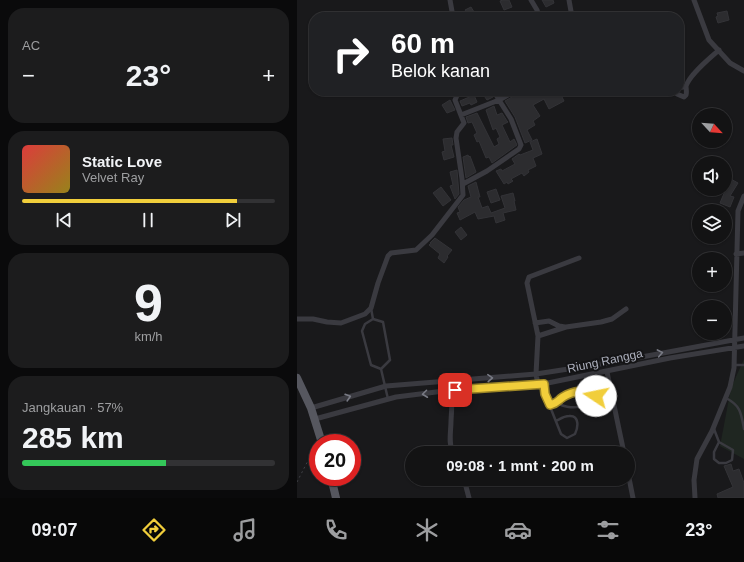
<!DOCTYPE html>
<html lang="id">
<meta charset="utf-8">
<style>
:root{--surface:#131314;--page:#1c1c1d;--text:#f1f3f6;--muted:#9d9ea0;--line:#323234;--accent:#f1ce3b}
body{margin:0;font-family:Helvetica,sans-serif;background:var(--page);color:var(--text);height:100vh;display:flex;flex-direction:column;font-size:15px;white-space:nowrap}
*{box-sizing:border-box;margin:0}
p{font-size:13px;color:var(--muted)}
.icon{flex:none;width:22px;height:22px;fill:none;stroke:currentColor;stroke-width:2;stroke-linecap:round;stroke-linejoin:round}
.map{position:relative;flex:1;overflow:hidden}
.side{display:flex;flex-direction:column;gap:8px;padding:8px;background:#0a0a0b;width:297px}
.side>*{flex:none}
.banner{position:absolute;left:12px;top:12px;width:375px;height:84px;border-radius:16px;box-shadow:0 1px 3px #0004,0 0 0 1px var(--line);background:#202124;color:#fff;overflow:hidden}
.needle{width:26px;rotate:116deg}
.controls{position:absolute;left:395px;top:108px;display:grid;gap:8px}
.controls a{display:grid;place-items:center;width:40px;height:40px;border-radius:50%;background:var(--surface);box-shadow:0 1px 3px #0004,0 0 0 1px var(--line);font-size:20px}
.speed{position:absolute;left:12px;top:434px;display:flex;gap:8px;font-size:20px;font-weight:700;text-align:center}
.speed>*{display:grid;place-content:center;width:52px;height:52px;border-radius:50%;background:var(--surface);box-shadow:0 1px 3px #0004,0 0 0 1px var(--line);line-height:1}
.speed .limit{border:6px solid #d22;background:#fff;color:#111}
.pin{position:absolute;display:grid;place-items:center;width:34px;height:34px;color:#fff;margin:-17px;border-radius:8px;box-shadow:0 2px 6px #0006}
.me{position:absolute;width:44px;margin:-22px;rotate:281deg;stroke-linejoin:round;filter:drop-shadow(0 0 3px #0008)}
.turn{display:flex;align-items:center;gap:14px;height:84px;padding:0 16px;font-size:18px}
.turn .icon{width:52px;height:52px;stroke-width:2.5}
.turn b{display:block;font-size:28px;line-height:34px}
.big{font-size:30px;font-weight:600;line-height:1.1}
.side .widget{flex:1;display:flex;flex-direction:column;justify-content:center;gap:6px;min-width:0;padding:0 14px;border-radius:16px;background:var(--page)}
.side .dial{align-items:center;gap:0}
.dial b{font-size:52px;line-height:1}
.song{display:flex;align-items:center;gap:12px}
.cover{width:48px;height:48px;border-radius:6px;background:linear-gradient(135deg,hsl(0 70% 55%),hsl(50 70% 35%))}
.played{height:4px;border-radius:2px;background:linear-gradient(90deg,var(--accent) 85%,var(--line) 85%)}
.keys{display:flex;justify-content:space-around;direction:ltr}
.heat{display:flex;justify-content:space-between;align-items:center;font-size:22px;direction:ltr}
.charge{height:6px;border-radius:3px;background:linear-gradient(90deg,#34c759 57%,var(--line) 0)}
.trip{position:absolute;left:108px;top:446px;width:230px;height:40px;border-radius:20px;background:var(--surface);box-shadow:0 1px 3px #0004,0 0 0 1px var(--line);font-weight:600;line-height:40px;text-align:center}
.tab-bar{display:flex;height:64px;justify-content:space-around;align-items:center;background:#080808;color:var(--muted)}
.tab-bar .icon{width:28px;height:28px}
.tab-bar .selected{color:var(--accent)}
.tab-bar b{font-size:18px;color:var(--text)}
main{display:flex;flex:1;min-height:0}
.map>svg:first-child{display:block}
.green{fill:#1f2621}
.building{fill:#2c2c2f;stroke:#333337}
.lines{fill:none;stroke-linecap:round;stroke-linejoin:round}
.path{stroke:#404147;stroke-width:1;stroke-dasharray:2 3;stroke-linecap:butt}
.lane{stroke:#3a3a40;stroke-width:2.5}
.street{stroke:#3a3a40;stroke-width:5}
.primary{stroke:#56575f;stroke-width:8}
.oneway{stroke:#787a84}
.route-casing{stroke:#9d8626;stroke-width:10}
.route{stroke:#f1ce3b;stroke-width:7}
.labels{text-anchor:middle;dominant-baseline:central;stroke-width:4;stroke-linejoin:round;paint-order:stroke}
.street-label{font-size:12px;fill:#abaebb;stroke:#141416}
</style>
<main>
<section class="side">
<div class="widget"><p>AC</p>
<div class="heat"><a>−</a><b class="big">23°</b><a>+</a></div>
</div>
<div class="widget">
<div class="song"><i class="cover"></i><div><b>Static Love</b><p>Velvet Ray</p></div></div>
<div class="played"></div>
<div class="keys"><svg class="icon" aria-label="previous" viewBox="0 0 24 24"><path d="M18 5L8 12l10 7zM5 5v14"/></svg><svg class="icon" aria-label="pause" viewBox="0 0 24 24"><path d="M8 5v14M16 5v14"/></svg><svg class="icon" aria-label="next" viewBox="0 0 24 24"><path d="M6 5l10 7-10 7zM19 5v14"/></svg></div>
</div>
<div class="widget dial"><b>9</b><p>km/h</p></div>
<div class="widget"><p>Jangkauan · 57%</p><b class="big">285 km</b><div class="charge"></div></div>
</section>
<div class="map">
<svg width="447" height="498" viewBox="0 0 447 498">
<rect width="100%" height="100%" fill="#19191b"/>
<path class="green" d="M447,359V459L423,446L434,388Z"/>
<path class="building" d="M206,0H212L215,7L207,10L203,1Z
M245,0H256L257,3L249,7Z
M174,7L180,17H173L168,10Z
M430,11L432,20L421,23L419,17L421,16L420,13Z
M189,91H193L196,97L190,100L185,93Z
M222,91H286L276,96L274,92L265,97L267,101L252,109L247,99L236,105L243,116L236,121L238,125L230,130L235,140L228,143L218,117L208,101L220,94Z
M177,95L180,102L174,105L173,103L165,106L163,101Z
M153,100L158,110L150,113L145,105Z
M197,106L200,115L205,113L210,121L211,122L205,125L213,142L217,139L220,145L195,163L192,157L189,158L182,141L180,142L177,135L180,133L175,122L171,123L169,117L180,113L197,147L202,144L200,139L203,137L199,128L196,130L189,110Z
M155,138L156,145H154L157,157L147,160L145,152L148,151L146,139Z
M240,139L245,154L236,158L239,166L231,170L232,172L227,176L225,173L214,179L216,181L211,184L210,182L207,184L199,171L204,169L205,171L218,164L215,159L222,154L223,155L236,150L233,142Z
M171,155L172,157L173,156L179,172L169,178L166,157Z
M160,170L162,194L158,199L153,186L156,185L153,172Z
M432,178L441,183L433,196L437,197L433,207L423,203L428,191V186Z
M179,182L183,197H181L185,208L191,206L194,213L208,208L204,196L216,193L218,201H217L219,210L206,213L208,220L199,223L197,216L181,219L178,212L163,220L160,213L163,212L161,207L167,200L174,197L171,186Z
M144,187L154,200L146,206L136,193Z
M199,189L203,200L194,203L190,192Z
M164,227L170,235L164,240L158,232Z
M138,238L155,250L150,256L151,257L147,263L141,258L143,254L132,245L134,243H133Z
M434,464L436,471L442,469L447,483V498H421L420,494L436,487L427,466Z"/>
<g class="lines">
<path class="path" d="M0,482L19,445"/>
<path class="lane" d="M74,308L76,319
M438,365H447
M84,369L93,360L86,322L76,319L68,324L65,331L74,365L84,369L91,399
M247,385L248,394L264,434L270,438L278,434C281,428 283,415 272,416C267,416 263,419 259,421
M429,398C444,406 444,413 447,429
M253,405C261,403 260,401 266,397C274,392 292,387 299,395C298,409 269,410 261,403
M417,429L422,442L436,450L435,460L429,463H422L417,459V452L422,442"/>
<path class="street" d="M153,0L156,17
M234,0L240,10L242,17
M272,0L275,17
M397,0L412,40L433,63L447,71
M382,88L389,86
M197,91L202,100L218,91
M379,91L380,94L387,97L389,95C390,92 389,89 389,86C393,74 413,58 422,50
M164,115L202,100L214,119L224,145L222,149L190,171L166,184
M439,254L447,253
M0,319H16L30,322L44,323L68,314L74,308L81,283L91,256L94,253L119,250L135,235L166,195L165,179L159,138L160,132L167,123L158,100L162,91
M238,323L252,321L262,326L268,327
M241,336L269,327L304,322L315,319L329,309
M310,372L327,453
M154,380C155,394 155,408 154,421C154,431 151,444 156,453
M241,385L239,374L241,336L230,283L232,277L282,258
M14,408L89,386L239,374L323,361L447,338
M18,419L99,397L155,390L241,385L373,358L447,346
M331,473L336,498
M167,479L172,498
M398,498L397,480L400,459L415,431L433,387L437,368L441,211L447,196"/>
<path class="primary" d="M0,378L14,408L25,443
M34,477L39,498"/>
</g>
<defs><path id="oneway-chevron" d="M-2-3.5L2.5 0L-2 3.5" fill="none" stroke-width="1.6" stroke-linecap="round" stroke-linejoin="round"/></defs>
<g class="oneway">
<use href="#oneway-chevron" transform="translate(363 353) rotate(-11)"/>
<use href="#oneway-chevron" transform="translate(193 378) rotate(-3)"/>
<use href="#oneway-chevron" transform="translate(128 394) rotate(173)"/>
<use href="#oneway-chevron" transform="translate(51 397) rotate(-17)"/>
</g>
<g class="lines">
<g class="route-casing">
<path id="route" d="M158,390L247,384L248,394L253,405C261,403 260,401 266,397C274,392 292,387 299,396"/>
</g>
<use href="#route" class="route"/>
</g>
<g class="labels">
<g class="street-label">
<text transform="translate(308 361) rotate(-12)">Riung Rangga</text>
</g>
</g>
</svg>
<div class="controls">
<a><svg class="needle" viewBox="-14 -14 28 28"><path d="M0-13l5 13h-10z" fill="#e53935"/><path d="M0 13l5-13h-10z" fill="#9d9ea0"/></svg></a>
<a><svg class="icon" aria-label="sound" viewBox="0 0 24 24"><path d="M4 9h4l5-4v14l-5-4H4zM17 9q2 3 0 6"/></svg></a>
<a><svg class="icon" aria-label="layers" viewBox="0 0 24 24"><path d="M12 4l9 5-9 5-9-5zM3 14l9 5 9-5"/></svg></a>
<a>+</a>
<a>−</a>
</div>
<div class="speed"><div class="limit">20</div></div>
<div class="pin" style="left:158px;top:390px;background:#d93025"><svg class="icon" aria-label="arrive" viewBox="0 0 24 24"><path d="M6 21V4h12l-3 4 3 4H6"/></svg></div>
<svg class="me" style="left:299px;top:396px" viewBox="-20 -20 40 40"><circle r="19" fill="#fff"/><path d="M0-13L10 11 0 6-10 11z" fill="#f1ce3b"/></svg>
<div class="trip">09:08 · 1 mnt · 200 m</div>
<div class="banner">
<div class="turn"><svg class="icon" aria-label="right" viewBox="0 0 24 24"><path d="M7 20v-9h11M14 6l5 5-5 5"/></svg><div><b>60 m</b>Belok kanan</div></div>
</div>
</div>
</main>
<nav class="tab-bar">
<b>09:07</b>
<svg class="icon selected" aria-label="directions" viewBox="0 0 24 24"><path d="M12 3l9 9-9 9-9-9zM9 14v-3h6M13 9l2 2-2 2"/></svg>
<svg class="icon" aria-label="music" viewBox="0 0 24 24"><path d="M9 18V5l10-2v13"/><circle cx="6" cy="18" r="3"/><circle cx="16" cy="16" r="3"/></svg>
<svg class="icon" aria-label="phone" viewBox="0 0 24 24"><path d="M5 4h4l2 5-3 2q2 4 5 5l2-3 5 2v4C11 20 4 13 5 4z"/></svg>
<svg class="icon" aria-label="climate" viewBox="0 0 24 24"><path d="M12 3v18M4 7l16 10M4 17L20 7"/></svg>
<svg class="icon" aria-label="car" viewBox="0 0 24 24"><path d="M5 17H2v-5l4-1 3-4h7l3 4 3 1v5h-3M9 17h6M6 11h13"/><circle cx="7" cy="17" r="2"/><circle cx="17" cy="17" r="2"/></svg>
<svg class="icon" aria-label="filters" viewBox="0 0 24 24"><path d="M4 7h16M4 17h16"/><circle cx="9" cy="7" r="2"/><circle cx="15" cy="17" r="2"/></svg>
<b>23°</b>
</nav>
